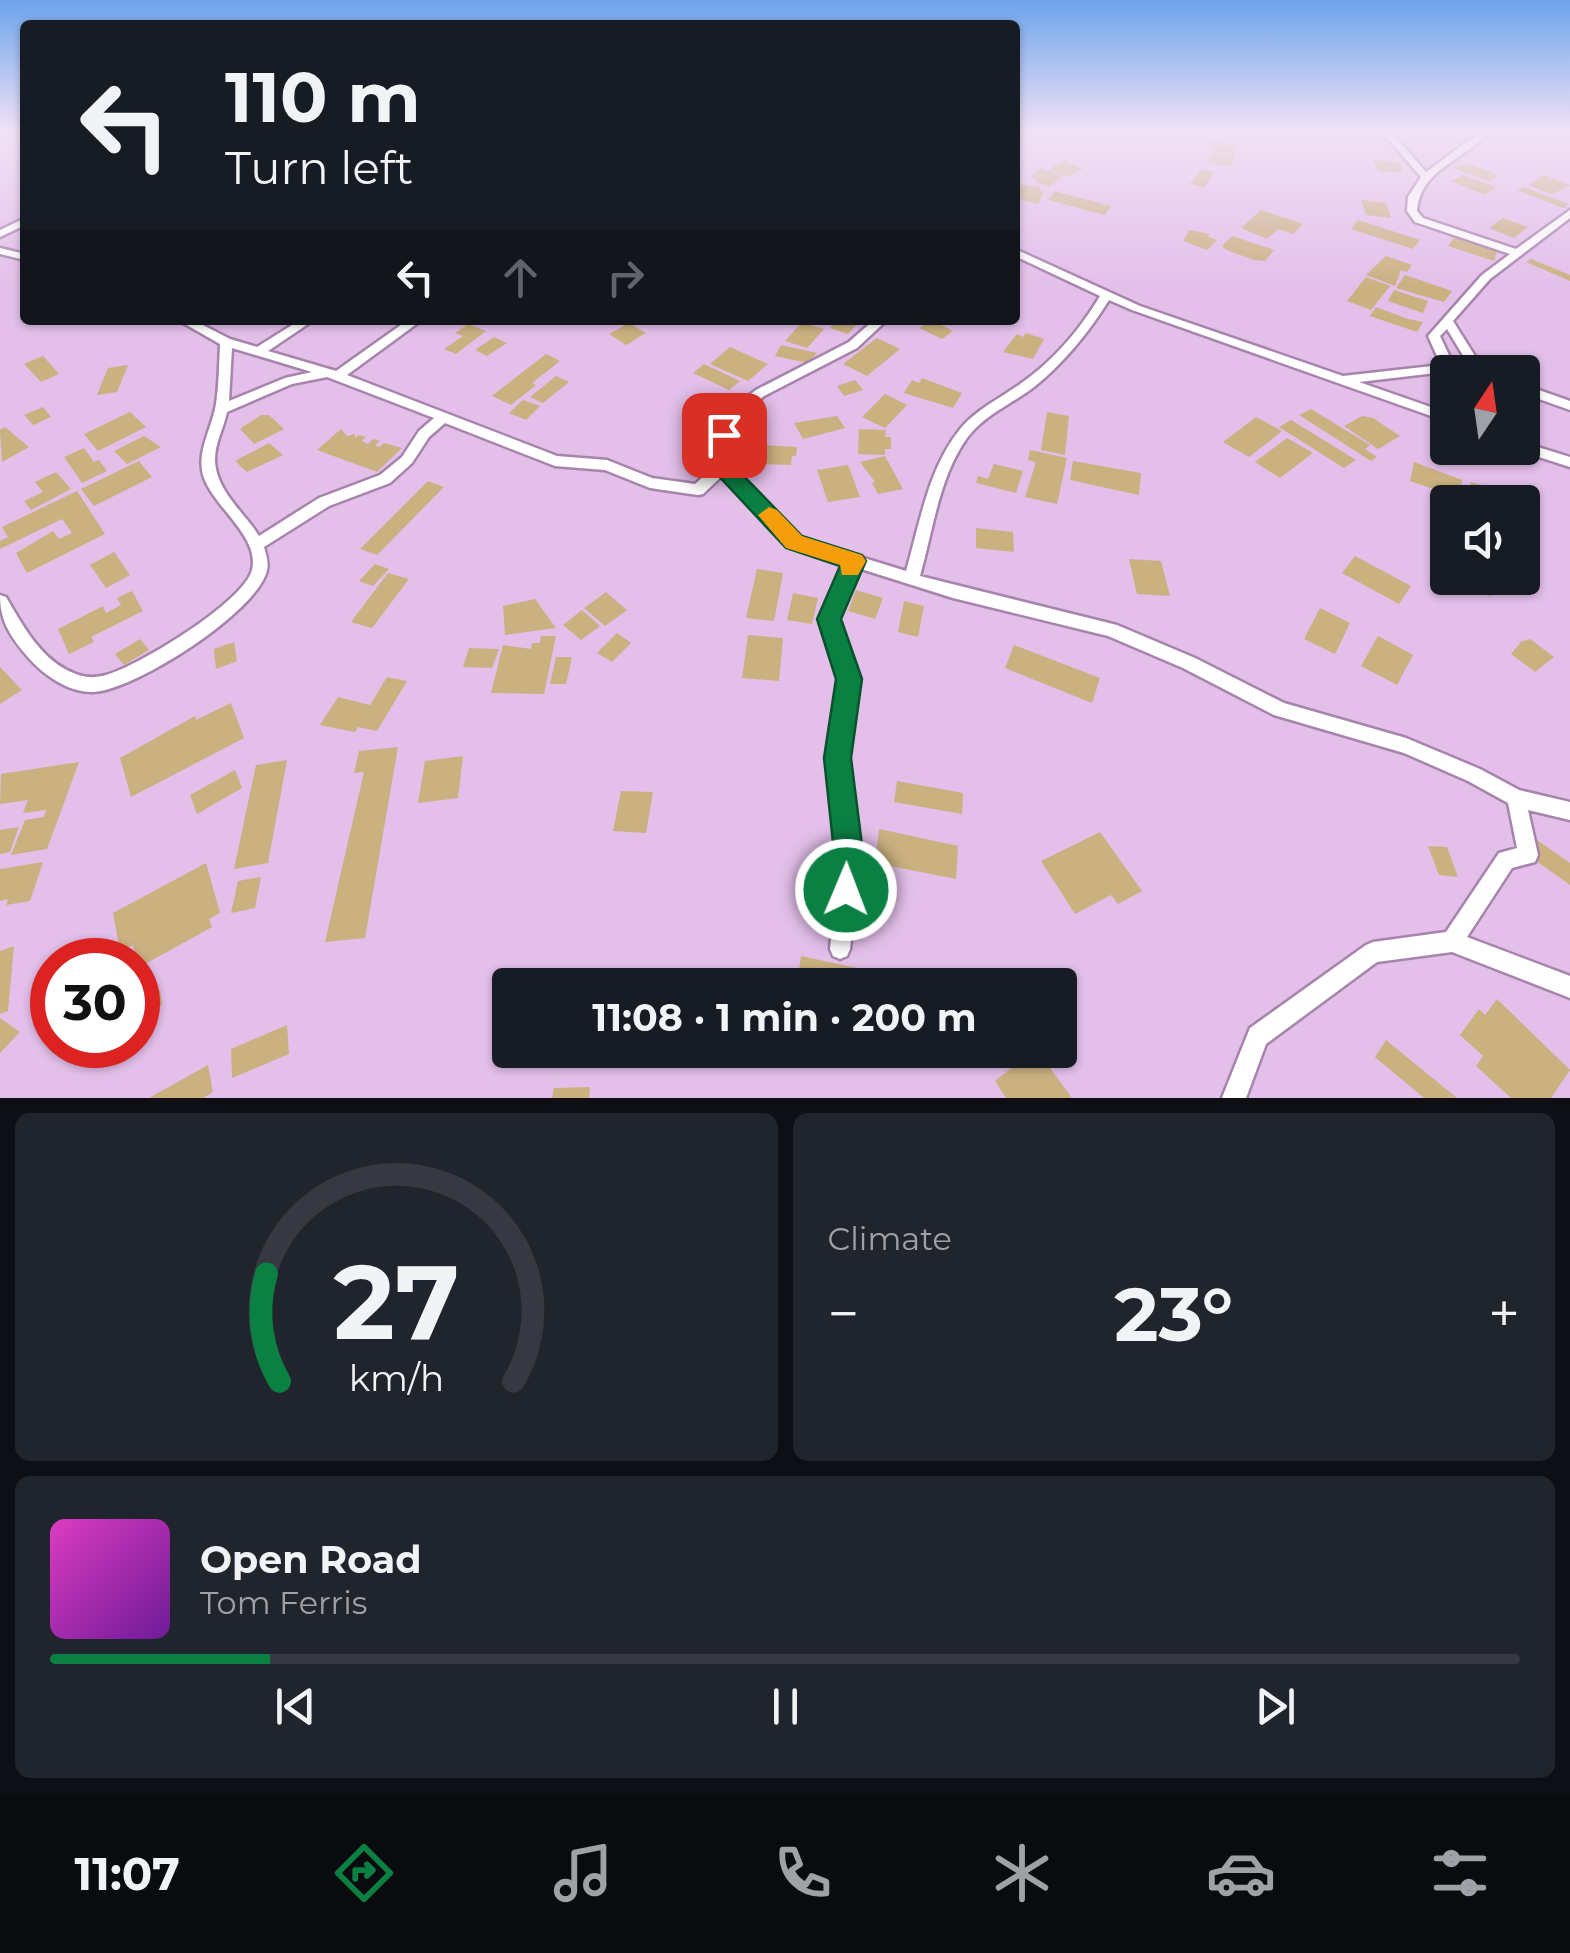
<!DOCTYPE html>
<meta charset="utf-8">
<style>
:root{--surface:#171b24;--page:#20242c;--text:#f1f3f6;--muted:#9ea1a6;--line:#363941;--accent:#0b8043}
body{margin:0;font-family:Montserrat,sans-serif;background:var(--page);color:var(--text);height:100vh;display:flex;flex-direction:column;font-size:38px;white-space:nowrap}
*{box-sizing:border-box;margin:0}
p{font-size:32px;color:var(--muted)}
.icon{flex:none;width:55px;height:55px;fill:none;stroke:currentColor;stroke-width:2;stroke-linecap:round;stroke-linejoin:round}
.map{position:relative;height:1098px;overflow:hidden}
.details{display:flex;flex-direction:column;gap:15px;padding:15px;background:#0d0f14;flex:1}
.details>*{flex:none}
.guide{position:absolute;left:20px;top:20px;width:1000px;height:305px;border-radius:10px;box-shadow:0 2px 8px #0004;background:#171b24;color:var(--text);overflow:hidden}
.needle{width:65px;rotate:13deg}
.fabs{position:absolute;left:1430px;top:355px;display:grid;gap:20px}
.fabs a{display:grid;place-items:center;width:110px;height:110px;border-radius:10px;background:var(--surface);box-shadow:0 2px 8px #0004;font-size:50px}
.speed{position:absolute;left:30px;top:938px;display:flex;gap:20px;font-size:50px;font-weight:700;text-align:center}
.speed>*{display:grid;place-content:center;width:130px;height:130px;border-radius:50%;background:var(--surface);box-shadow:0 2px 8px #0004;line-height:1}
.speed .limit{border:15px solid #d22;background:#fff;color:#111}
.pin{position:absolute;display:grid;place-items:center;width:85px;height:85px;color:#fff;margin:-42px;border-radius:20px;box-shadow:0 5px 15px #0006}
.me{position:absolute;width:110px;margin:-55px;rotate:1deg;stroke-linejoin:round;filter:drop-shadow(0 0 8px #0008)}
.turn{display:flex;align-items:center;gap:35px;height:210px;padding:0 40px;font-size:45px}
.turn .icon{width:130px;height:130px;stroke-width:2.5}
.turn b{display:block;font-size:70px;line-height:85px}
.lanes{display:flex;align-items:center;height:95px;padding:0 40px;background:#0003;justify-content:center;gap:50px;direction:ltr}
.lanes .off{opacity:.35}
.big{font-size:75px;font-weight:700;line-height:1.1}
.details .tile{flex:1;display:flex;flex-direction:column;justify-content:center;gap:15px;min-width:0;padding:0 35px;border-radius:15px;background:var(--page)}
.details .dial{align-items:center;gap:0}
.dial svg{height:260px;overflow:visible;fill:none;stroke:var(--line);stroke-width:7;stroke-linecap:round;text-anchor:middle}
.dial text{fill:var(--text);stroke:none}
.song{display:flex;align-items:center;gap:30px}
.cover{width:120px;height:120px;border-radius:15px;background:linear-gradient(135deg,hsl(310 70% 55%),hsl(280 70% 35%))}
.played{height:10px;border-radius:5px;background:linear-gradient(90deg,var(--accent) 15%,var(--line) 15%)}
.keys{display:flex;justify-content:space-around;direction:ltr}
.heat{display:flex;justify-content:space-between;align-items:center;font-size:55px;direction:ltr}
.details .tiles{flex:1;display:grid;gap:15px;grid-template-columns:1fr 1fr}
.tile:last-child{grid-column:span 2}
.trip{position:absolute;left:492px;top:968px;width:585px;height:100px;border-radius:10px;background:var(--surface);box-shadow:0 2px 8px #0004;font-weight:700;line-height:100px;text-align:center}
.menu{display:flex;height:160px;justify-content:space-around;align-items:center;background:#090b0e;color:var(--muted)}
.menu .icon{width:70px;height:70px}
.menu .current{color:var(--accent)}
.menu b{font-size:45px;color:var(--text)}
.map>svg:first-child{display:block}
.building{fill:#cbb080}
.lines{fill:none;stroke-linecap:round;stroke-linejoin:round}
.street-casing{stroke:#a684ac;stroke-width:5}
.street{fill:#fff;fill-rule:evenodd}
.route{fill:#0b8043;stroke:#07532c;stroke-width:2.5}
.slow{fill:#f59e0b}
</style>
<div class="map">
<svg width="1570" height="1098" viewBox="0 0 1570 1098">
<rect width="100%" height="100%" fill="#e3bfea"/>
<path class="building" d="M1213,141L1236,144L1232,167L1208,163L1215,148L1207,147Z
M1064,160L1083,169L1066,177L1049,169Z
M1373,160L1399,162L1404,173L1378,171Z
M1469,164L1491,172L1498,175L1490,181L1452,168Z
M1041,168L1063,176L1049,187L1034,182L1037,180L1030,177Z
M1201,169L1214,172L1205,188L1190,184Z
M1463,175L1496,187L1485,195L1451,181Z
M1544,175L1570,185V186L1552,194L1528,185Z
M1015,184L1041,187L1039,191H1044L1038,204L1020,200L1022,197L1015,195Z
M1523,187L1569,204L1563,208L1517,190Z
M1055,191L1080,198L1111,206L1105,215L1048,200Z
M1361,200L1386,203L1391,218L1366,215Z
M1261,210L1303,224L1293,234L1278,229L1267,239L1241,228Z
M1503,218L1528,227L1514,238L1489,228Z
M1358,220L1420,240L1413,249L1351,229Z
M1189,230L1210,234L1207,236L1217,240L1207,250L1183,241Z
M1232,236L1274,250L1265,261L1254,260L1226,250L1222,246Z
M1455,236L1498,249L1494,261L1448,246Z
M1386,256L1412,265L1407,272L1401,270L1395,286L1366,275Z
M1531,259L1570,275V281L1526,262Z
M1405,275L1452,291L1444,302L1396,288Z
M1366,277L1390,286L1371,310L1347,301Z
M1394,290L1428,301L1423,313L1388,301Z
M1376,307L1408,319L1423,322L1417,332L1370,316Z
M837,320H861L848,334L830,328Z
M932,320L953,331L942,339L919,328Z
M802,322L824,329L807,348L785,341Z
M629,323L646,333L626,345L609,334Z
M468,324L486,331L456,354L444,349L463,336L455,333Z
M1026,333L1044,339L1033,359L1003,352L1017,334L1023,337Z
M494,337L507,343L487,356L475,350Z
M877,338L900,349L867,376L843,364Z
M781,345L817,353L808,363L775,356Z
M730,347L768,364L748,381L710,364Z
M546,354L560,361L532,383L536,385L511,405L492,396Z
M43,356L59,374L41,382L24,364Z
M704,364L740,381L729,390L693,373Z
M128,365L117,392L97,395L108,368Z
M556,376L569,382L543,403L530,397Z
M922,378L962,393L953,408L904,393L912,380L919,383Z
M855,380L863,390L844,396L837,386Z
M885,394L907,405L885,428L862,417Z
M523,400L540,406L526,420L509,413Z
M43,407L51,417L33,425L24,415Z
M1311,409L1370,445L1365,449L1377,457L1371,461L1299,415Z
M130,412L146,427L98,451L84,434Z
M1047,412L1069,416L1065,455L1041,450Z
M261,415H269L284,429L254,444L240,429Z
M837,416L845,428L803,439L794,423Z
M1362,416L1373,418L1400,436L1378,449L1344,426Z
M1256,417L1282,431L1249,457L1223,442Z
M1291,420L1356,460L1344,468L1279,427Z
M5,427L29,447L2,462L0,430Z
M341,429L347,436L355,434V438L359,435L366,437L362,441L368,444L373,439L380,441L375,445L379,447L384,443L402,448L377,472L317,450Z
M859,429L886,430L885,437H891V449H885V455L858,454Z
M144,436L161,447L127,464L114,451Z
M1287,438L1313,453L1280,478L1255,462Z
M269,443L283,455L247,472L235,461Z
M763,445L797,447L796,456H792L791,465L761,464Z
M84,448L94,462L99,460L107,471L82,483L64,457Z
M1030,450L1067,458L1057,504L1025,497L1036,462L1028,460Z
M885,456L903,489L878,494L872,483L875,482L860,462Z
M139,461L152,477L94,506L81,489Z
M1073,461L1141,473L1139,495L1070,480Z
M1414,462L1462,480L1460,498L1410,481Z
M994,464L1023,471L1016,493L976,483L978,476L988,479Z
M848,465L860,497L828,502L817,470Z
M56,472L71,489L31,510L24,501L43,492L35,482Z
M428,481L444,487L377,555L360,549Z
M1470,482L1502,490L1503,502H1472Z
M77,491L105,534L27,573L16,553L53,531L59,539L72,533L62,519L0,549V541L8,537L2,527Z
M976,528L1013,532L1014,552L976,548Z
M114,552L130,575L106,588L90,565Z
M1355,556L1411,586L1399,604L1342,573Z
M1129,559L1161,561L1170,596L1137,594Z
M1522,562L1538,574L1489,596L1467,578H1522Z
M375,564L389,569L373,586L359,581Z
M757,569L783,573L774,621L746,618Z
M388,573L409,579L372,628L351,622Z
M856,590L883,598L875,619L848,611Z
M132,591L143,611L91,637L94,642L69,654L58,629L103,606L106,613L121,605L117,598Z
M606,592L627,610L605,626L584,608Z
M793,593L818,598L812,624L787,620Z
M535,599L556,628L505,635L503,606Z
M904,601L924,606L918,637L898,632Z
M1320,608L1350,623L1335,654L1304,639Z
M582,610L600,626L581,640L563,625Z
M617,633L631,643L612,662L597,653Z
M748,635L783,638L779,681L742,678Z
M541,636H556L544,694L491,693L503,645L531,649L532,643H540Z
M1378,636L1413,655L1397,685L1361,666Z
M140,639L149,650L124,665L115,654Z
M1530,639L1554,657L1535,672L1511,654L1521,642Z
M234,642L237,661L216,669L214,649Z
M1014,645L1100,678L1092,703L1005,668Z
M469,648L499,649L492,668L463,667Z
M556,657H572L566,684H550Z
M0,667L22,690L0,704Z
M387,677L407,681L377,731L358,727L355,732L320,725L338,697L370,705Z
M231,703L244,738L131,797L120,758L195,716L196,720Z
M398,747L365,938L325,942L364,772L354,773L359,751Z
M463,756L458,798L418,803L425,761Z
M287,760L268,863L234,869L256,765Z
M79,762L47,849L11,855L25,820L44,817L46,810L23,813L28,800L0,804L1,774Z
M235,770L242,788L197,814L190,795Z
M897,781L963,793L962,814L894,802Z
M621,791L653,792L646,833L613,831Z
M19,827L10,852L0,854V830Z
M879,829L958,846L956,879L875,863Z
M1100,832L1142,891L1118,904L1111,895L1075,914L1041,861Z
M1537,840L1570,863V885L1528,855Z
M1428,846L1447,847L1458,877L1439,875Z
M43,862L30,901L6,905L8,899L0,901V869Z
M206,863L220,913L209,919L212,927L138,968L133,945L120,951L113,913Z
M261,877L255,908L231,913L238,881Z
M14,946L8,1011L0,1014V951Z
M801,956L881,973L879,985H797Z
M611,968L659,981L658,985H605Z
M1046,969L1055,985H1011Z
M149,978L151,995L160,990L162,1005L154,1009L156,1026L138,1036V984Z
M1497,999L1570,1070L1551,1098H1511L1476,1066L1483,1056L1460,1035L1479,1009L1485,1015Z
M0,1018L20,1032L0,1053Z
M287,1025L289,1054L232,1078L231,1049Z
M1386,1040L1457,1098H1424L1375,1057Z
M91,1045H136V1048L103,1066L101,1056L92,1061Z
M1034,1050H1037L1072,1098H1006L995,1081Z
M208,1065L213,1092L203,1098H149Z
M590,1087L589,1098H552L554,1088Z"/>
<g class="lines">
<g class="street-casing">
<path id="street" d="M1024,133L1018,142L1015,143L1016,133Z
M1383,133H1392L1426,172L1479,133H1488C1463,161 1420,169 1417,211L1423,218L1516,249L1570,210V218L1490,279L1453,321L1485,372H1473L1447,329L1440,336L1455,368L1453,371L1359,382L1448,413V422L1132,310L1109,300C1089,332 1064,363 1034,387C1012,404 984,415 967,438C939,477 933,530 920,576L1117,625L1195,658L1284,703L1406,738L1480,769L1519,790L1570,802V820L1528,810L1538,855L1535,862L1512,868L1467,937L1570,976V998L1452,952L1377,962L1266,1044L1246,1098H1222L1250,1028L1366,945L1373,942L1446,932L1499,853L1517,848L1508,803L1468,781L1404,753L1274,715L1183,668L1108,636L953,598L858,568L837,619L857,679L846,759L859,861L850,949L847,956L840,959L833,956L830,949L839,861L828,759L841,679L821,619L845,564L789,546L723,475L703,494L698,495L650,488L605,470L555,466L445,423L429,437L412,463L390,483L329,506L264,547C266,554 269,563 267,570C258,612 135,690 94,692C69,693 43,675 27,656C10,636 0,621 0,595L6,597C23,626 42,662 76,674C86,678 95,678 106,675C137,667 244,602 252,570C260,537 215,508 204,478C195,453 212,429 216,404C219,384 219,364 220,344L178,320H193L230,339L257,347L300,320H314L268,351L336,371L408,320H422L347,375L557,456L607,460L652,478L695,484L716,465L717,435L739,403L756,390L849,342L874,320H887L857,348L764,396L749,409L731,435L730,466L799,538L906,571C920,523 928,468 961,428C978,408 1003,397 1023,382C1054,360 1081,328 1100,296L1015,256V249L1140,306L1343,376L1441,365L1428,336L1482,275L1510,254L1415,222L1407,211L1408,197L1421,177ZM232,348L312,372L285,378L229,401ZM327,377L434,418L419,431L402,457L380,475L319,498L259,536C244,512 215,490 215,459C215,443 224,427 227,412L292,384Z
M25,218V225L0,237V230Z
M0,248L25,254V260L0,254Z
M1522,384L1570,401V410L1522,393Z
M1522,442L1570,457V467L1517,450L1516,448H1522Z"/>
</g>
<use href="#street" class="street"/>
</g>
<linearGradient id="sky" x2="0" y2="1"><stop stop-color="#6ca4ec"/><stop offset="0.46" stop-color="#f2e2f6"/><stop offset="1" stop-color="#f2e2f6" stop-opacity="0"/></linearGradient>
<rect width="1570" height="287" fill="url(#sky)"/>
<path class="route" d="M724,428L735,435L733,465L802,536L862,555L866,561L841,619L862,679L851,758L864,861L857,901L846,905L836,901L831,890L835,861L824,758L836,679L817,619L840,566L786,548L715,472L714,435Z"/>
<path class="slow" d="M769,507L777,510L802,536L862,555L866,561L858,575H842L840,565L786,548L758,515Z"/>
</svg>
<div class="fabs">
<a><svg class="needle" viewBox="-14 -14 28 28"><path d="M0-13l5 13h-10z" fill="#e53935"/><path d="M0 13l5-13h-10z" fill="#9ea1a6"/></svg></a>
<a><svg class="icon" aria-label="sound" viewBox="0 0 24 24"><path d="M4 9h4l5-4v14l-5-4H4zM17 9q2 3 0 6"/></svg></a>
</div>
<div class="speed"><div class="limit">30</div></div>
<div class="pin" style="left:724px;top:435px;background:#d93025"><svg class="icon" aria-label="arrive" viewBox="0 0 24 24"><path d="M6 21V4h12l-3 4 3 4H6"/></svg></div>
<svg class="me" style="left:846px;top:890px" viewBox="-20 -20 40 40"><circle r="17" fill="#0b8043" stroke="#fff" stroke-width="3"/><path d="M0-11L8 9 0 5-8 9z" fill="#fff"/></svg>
<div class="trip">11:08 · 1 min · 200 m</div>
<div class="guide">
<div class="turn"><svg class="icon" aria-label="left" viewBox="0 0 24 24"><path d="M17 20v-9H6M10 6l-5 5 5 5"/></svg><div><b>110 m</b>Turn left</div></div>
<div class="lanes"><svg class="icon" aria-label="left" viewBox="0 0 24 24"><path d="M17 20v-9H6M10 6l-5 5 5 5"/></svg><svg class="icon off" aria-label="ahead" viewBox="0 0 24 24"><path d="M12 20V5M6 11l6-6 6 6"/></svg><svg class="icon off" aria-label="right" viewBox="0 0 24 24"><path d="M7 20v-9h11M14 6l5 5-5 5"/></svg></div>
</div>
</div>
<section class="details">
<div class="tiles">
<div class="tile dial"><svg viewBox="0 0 100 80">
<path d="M14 69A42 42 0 1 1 86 69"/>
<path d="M14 69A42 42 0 0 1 10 36" stroke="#0b8043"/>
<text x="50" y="56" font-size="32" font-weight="700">27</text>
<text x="50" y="72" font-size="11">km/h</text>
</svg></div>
<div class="tile"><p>Climate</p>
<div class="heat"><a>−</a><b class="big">23°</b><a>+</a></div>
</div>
<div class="tile">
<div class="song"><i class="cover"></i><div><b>Open Road</b><p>Tom Ferris</p></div></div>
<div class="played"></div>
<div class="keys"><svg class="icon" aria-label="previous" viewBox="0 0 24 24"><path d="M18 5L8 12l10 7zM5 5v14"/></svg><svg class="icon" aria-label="pause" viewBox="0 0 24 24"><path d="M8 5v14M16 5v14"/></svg><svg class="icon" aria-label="next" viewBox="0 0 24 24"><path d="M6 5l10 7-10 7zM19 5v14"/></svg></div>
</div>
</div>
</section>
<nav class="menu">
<b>11:07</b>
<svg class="icon current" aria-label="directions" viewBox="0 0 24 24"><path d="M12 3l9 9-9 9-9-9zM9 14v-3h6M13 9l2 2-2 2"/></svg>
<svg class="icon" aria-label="music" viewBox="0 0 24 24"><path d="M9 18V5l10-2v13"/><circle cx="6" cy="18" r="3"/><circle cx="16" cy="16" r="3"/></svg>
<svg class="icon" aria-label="phone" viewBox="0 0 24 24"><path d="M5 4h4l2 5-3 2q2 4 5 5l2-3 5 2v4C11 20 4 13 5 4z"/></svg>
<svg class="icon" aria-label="climate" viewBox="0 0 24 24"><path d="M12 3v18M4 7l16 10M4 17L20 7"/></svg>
<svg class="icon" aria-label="car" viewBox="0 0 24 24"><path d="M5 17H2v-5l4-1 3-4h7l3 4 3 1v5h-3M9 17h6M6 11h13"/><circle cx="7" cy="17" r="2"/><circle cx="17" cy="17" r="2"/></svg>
<svg class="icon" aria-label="filters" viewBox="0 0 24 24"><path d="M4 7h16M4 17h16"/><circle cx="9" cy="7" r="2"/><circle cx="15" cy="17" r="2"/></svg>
</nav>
